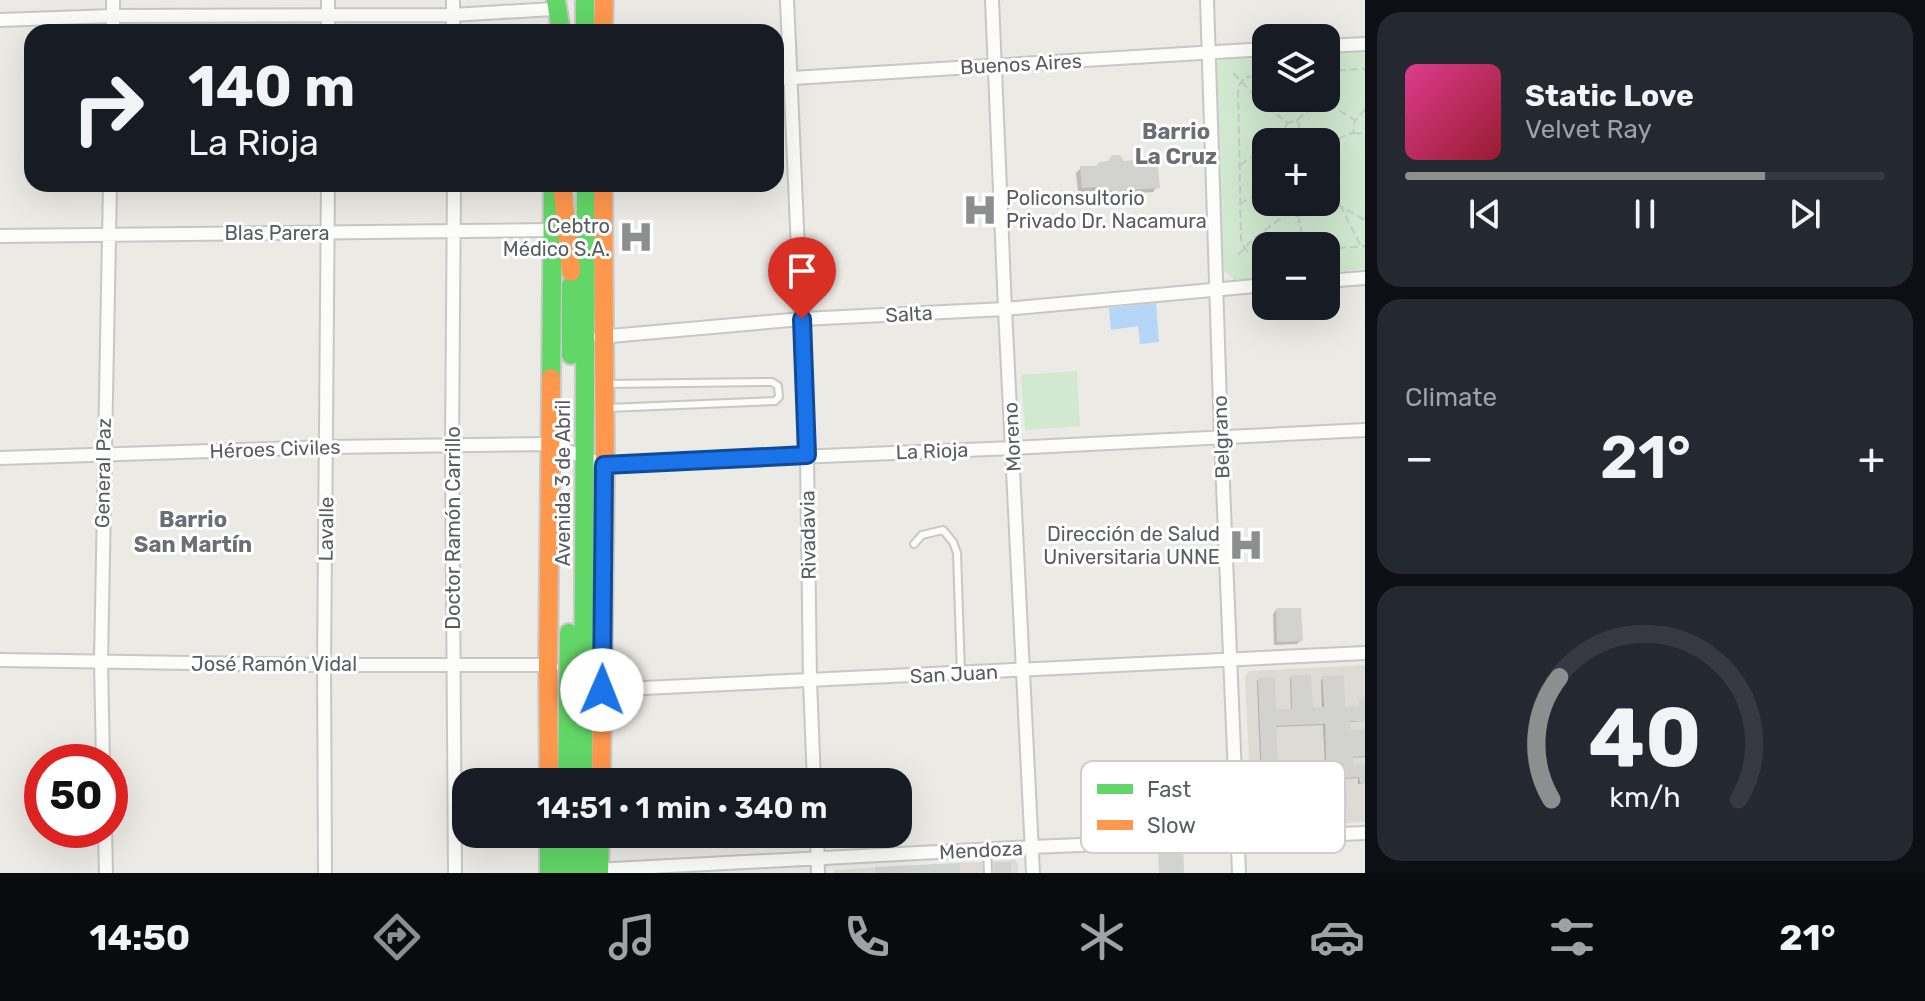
<!DOCTYPE html>
<meta charset="utf-8">
<style>
:root{--surface:#171b24;--page:#242831;--text:#f1f3f6;--muted:#9ea1a6;--line:#363941;--accent:#8c8e90}
body{margin:0;font-family:Rubik,sans-serif;background:var(--page);color:var(--text);height:100vh;display:flex;flex-direction:column;font-size:30px;white-space:nowrap}
*{box-sizing:border-box;margin:0}
p{font-size:26px;color:var(--muted)}
.icon{flex:none;width:44px;height:44px;fill:none;stroke:currentColor;stroke-width:2;stroke-linecap:round;stroke-linejoin:round}
.map{position:relative;flex:1;overflow:hidden}
.side{display:flex;flex-direction:column;gap:12px;padding:12px;background:#0d0f14;width:560px}
.side>*{flex:none}
.guide{position:absolute;left:24px;top:24px;width:760px;height:168px;border-radius:24px;box-shadow:0 8px 32px #0002;background:#171b24;color:var(--text);overflow:hidden}
.buttons{position:absolute;left:1252px;top:24px;display:grid;gap:16px}
.buttons a{display:grid;place-items:center;width:88px;height:88px;border-radius:16px;background:var(--surface);box-shadow:0 8px 32px #0002;font-size:40px}
.speed{position:absolute;left:24px;top:744px;display:flex;gap:16px;font-size:40px;font-weight:700;text-align:center}
.speed>*{display:grid;place-content:center;width:104px;height:104px;border-radius:50%;background:var(--surface);box-shadow:0 8px 32px #0002;line-height:1}
.speed .limit{border:12px solid #d22;background:#fff;color:#111}
.pin{position:absolute;display:grid;place-items:center;width:68px;height:68px;color:#fff;margin:-82px -34px;border-radius:50% 50% 50% 0;rotate:-45deg;box-shadow:0 0 8px #0007}
.pin .icon{rotate:45deg}
.me{position:absolute;width:88px;margin:-44px;rotate:1deg;stroke-linejoin:round;filter:drop-shadow(0 0 6px #0008)}
.turn{display:flex;align-items:center;gap:28px;height:168px;padding:0 32px;font-size:36px}
.turn .icon{width:104px;height:104px;stroke-width:2.5}
.turn b{display:block;font-size:56px;line-height:68px}
.big{font-size:60px;font-weight:600;line-height:1.1}
.side .tile{flex:1;display:flex;flex-direction:column;justify-content:center;gap:12px;min-width:0;padding:0 28px;border-radius:24px;background:var(--page)}
.side .dial{align-items:center;gap:0}
.dial svg{height:208px;overflow:visible;fill:none;stroke:var(--line);stroke-width:7;stroke-linecap:round;text-anchor:middle}
.dial text{fill:var(--text);stroke:none}
.song{display:flex;align-items:center;gap:24px}
.cover{width:96px;height:96px;border-radius:12px;background:linear-gradient(135deg,hsl(330 70% 55%),hsl(350 70% 35%))}
.played{height:8px;border-radius:4px;background:linear-gradient(90deg,var(--accent) 75%,var(--line) 75%)}
.keys{display:flex;justify-content:space-around;direction:ltr}
.heat{display:flex;justify-content:space-between;align-items:center;font-size:44px;direction:ltr}
.trip{position:absolute;left:452px;top:768px;width:460px;height:80px;border-radius:24px;background:var(--surface);box-shadow:0 8px 32px #0002;font-weight:600;line-height:80px;text-align:center}
.tabs{display:flex;height:128px;justify-content:space-around;align-items:center;background:#090b0e;color:var(--muted)}
.tabs .icon{width:56px;height:56px}
.tabs .on{color:var(--accent)}
.tabs b{font-size:36px;color:var(--text)}
main{display:flex;flex:1;min-height:0}
.map>svg:first-child{display:block}
.education{fill:#dddbd3}
.green{fill:#d1e9d0;fill-rule:evenodd}
.water{fill:#b6d6f7}
.shadow{fill:#0003;fill-rule:evenodd}
.building{fill:#d2d2ce;fill-rule:evenodd}
.lines{fill:none;stroke-linecap:round;stroke-linejoin:round}
.lane-casing{stroke:#c7c8c6;stroke-width:10}
.street-casing{stroke:#c7c8c6;stroke-width:16}
.fast-casing{stroke:#c9c9c9;stroke-width:22}
.slow-casing{stroke:#c9c9c9;stroke-width:22}
.path{stroke:#c6ccca;stroke-width:2;stroke-dasharray:8 4;stroke-linecap:butt}
.lane{stroke:#fcfcfb;stroke-width:6}
.street{stroke:#fcfcfb;stroke-width:12}
.fast{stroke:#63d668;stroke-width:18}
.slow{stroke:#ff974d;stroke-width:18}
.route-casing{stroke:#114b97;stroke-width:20}
.route{stroke:#1a73e8;stroke-width:14}
.labels{text-anchor:middle;dominant-baseline:central;stroke-width:6;stroke-linejoin:round;paint-order:stroke}
.street-label{font-size:20px;fill:#595d63;stroke:#fff}
.poi-label{font-size:20px;fill:#595d63;stroke:#fff;text-anchor:end}
.neighbourhood-label{font-size:22px;font-weight:bold;fill:#6a6f75;stroke:#fff}
.key{fill:#fff;stroke:#cdced0;stroke-width:2}
.key-label{font-size:22px;fill:#595d63}
</style>
<main>
<div class="map">
<svg width="1365" height="873" viewBox="0 0 1365 873">
<rect width="100%" height="100%" fill="#ebeae4"/>
<path class="education" d="M1365,665V822L1260,827L1252,822L1245,677L1249,671Z
M1015,860L1018,864V873H833L835,870Z"/>
<path class="green" d="M1365,47V272L1363,269L1326,273V246H1266V278L1235,281L1219,265L1212,68L1224,54L1266,52V98H1326V49ZM1266,142H1326V202H1266Z
M1077,371L1080,426L1025,430L1021,375Z"/>
<path class="water" d="M1156,303L1159,342L1140,344L1138,326L1111,330L1109,308Z"/>
<path class="shadow" d="M1081,168L1157,187L1153,192L1121,194L1116,198L1109,199L1106,194L1096,195L1093,191L1078,192L1076,173Z
M1276,610L1301,640L1297,644L1274,645L1273,614Z
M1292,677L1311,709H1322L1321,680L1323,678L1343,709L1358,708L1365,698V721L1349,722V732L1365,731V757L1351,758L1352,766L1365,765V783L1358,784V778L1344,779L1345,807L1343,809L1330,810L1328,777L1311,778L1312,809L1310,810L1296,811L1294,782L1276,783L1277,811L1275,813L1262,814L1257,681L1259,679L1275,711H1291L1290,679ZM1323,725L1325,765L1276,767L1274,727Z"/>
<path class="building" d="M1112,155H1120L1124,161L1157,158L1160,188L1125,190L1123,194L1114,195L1111,190L1101,191L1098,187L1082,188L1080,166H1096L1100,162L1108,161Z
M1276,608H1301L1303,641L1277,642Z
M1291,675H1311L1313,707H1324L1322,676L1344,675L1345,707L1359,706V701L1365,696V721H1350L1351,730L1365,729V756L1353,757L1354,764L1365,763V783H1360L1359,777L1346,778L1347,808L1331,809L1330,776L1313,777L1314,809L1297,810L1296,781L1278,782L1279,812L1263,813L1258,678L1275,677L1276,709H1292ZM1325,724L1326,763L1278,765L1276,726Z
M1183,848L1184,873H1159L1158,850Z
M1011,862V873H994V863Z
M960,863V873H875V867Z"/>
<g class="lines">
<g class="lane-casing">
<path id="lane" d="M606,384L772,382L778,386L779,397L775,401L608,408
M914,544L922,535L943,530L953,542L957,553L961,674
M987,849L988,873"/>
</g>
<g class="street-casing">
<path id="street" d="M787,0L807,455L810,681L814,782
M992,0L1005,309L1033,873
M1207,0L1221,437L1239,873
M0,20L113,16L453,15L553,9
M113,32V0
M328,32V0
M453,32V0
M1326,46L1365,44
M776,79L1266,49
M454,184L452,445L455,873
M0,236L553,230
M1326,281L1365,278
M599,337L802,319L1005,309L1266,285
M0,458L327,447L550,444L604,465L1013,448L1365,430
M0,660L324,665H548L552,667
M598,688L602,690L1365,653
M103,762L101,662L110,184
M105,830L106,873
M817,834L818,873
M594,870L1032,847L1365,833
M325,873L324,665L328,184"/>
</g>
<g class="fast-casing">
<path id="fast" d="M556,0L561,32
M585,0V32
M571,285V355
M551,378L553,184
M567,782L569,633
M583,782L586,184
M549,834V873
M567,834V873
M582,834V873
M599,873L600,834"/>
</g>
<g class="slow-casing">
<path id="slow" d="M603,32L604,0
M562,184L571,272
M549,782L548,665L551,378
M601,782L605,474L603,184"/>
</g>
<path class="path" d="M1326,71L1365,69
M1233,73L1266,107L1288,123L1297,120L1305,142
M1266,76L1245,77L1238,87L1241,239C1246,256 1251,255 1266,253
M1319,98C1330,107 1343,111 1354,120
M1297,120L1308,111L1315,98
M1354,133L1365,134
M1326,145C1340,154 1340,169 1326,178
M1331,149C1337,140 1342,135 1353,133L1355,121L1365,109
M1240,165L1256,154L1264,141L1279,135L1287,124
M1326,198L1365,220
M1240,204L1252,197L1260,200L1272,209L1288,211
M1340,205L1361,246
M1295,246L1301,230L1299,219
M1326,249L1365,246
M1238,255L1252,240L1289,212L1298,217L1315,202"/>
<use href="#lane" class="lane"/>
<use href="#street" class="street"/>
<use href="#fast" class="fast"/>
<use href="#slow" class="slow"/>
</g>
<g class="lines">
<g class="route-casing">
<path id="route" d="M602,690L604,465L807,455L802,319"/>
</g>
<use href="#route" class="route"/>
</g>
<defs>
<g id="hospital-bare" transform="scale(2.76)"><path d="M-5-5h3v3.5h4V-5h3V5h-3V1.5h-4V5h-3Z" fill="#8c8e90" stroke="#fff" stroke-width="2.5" paint-order="stroke"/></g>
</defs>
<g fill-rule="evenodd">
<use href="#hospital-bare" x="980" y="210"/>
<use href="#hospital-bare" x="636" y="237"/>
<use href="#hospital-bare" x="1246" y="545"/>
</g>
<g class="labels">
<g class="street-label">
<text transform="translate(1021 64) rotate(-3)">Buenos Aires</text>
<text x="277" y="233">Blas Parera</text>
<text transform="translate(909 314) rotate(-3)">Salta</text>
<text transform="translate(1012 437) rotate(-93)">Moreno</text>
<text transform="translate(1221 437) rotate(-92)">Belgrano</text>
<text transform="translate(275 449) rotate(-2)">Héroes Civiles</text>
<text transform="translate(932 451) rotate(-2)">La Rioja</text>
<text transform="translate(103 473) rotate(-89)">General Paz</text>
<text transform="translate(563 483) rotate(-90)">Avenida 3 de Abril</text>
<text transform="translate(453 528) rotate(-90)">Doctor Ramón Carrillo</text>
<text transform="translate(326 529) rotate(-89)">Lavalle</text>
<text transform="translate(808 535) rotate(-91)">Rivadavia</text>
<text x="274" y="664">José Ramón Vidal</text>
<text transform="translate(954 674) rotate(-3)">San Juan</text>
<text transform="translate(981 850) rotate(-3)">Mendoza</text>
</g>
<g class="poi-label">
<text x="1006" y="198" text-anchor="start">Policonsultorio<tspan x="1006" dy="23">Privado Dr. Nacamura</tspan></text>
<text x="610" y="226">Cebtro<tspan x="610" dy="23">Médico S.A.</tspan></text>
<text x="1220" y="534">Dirección de Salud<tspan x="1220" dy="23">Universitaria UNNE</tspan></text>
</g>
<g class="neighbourhood-label">
<text x="1176" y="131">Barrio<tspan x="1176" dy="25">La Cruz</tspan></text>
<text x="193" y="519">Barrio<tspan x="193" dy="25">San Martín</tspan></text>
</g>
</g>
<rect x="1081" y="761" width="264" height="92" rx="12" class="key"/>
<rect x="1097" y="784" width="36" height="10" fill="#63d668"/>
<rect x="1097" y="820" width="36" height="10" fill="#ff974d"/>
<g class="key-label">
<text x="1147" y="797">Fast</text>
<text x="1147" y="833">Slow</text>
</g>
</svg>
<div class="buttons">
<a><svg class="icon" aria-label="layers" viewBox="0 0 24 24"><path d="M12 4l9 5-9 5-9-5zM3 14l9 5 9-5"/></svg></a>
<a>+</a>
<a>−</a>
</div>
<div class="speed"><div class="limit">50</div></div>
<div class="pin" style="left:802px;top:319px;background:#d93025"><svg class="icon" aria-label="arrive" viewBox="0 0 24 24"><path d="M6 21V4h12l-3 4 3 4H6"/></svg></div>
<svg class="me" style="left:602px;top:690px" viewBox="-20 -20 40 40"><circle r="19" fill="#fff"/><path d="M0-13L10 11 0 6-10 11z" fill="#1a73e8"/></svg>
<div class="trip">14:51 · 1 min · 340 m</div>
<div class="guide">
<div class="turn"><svg class="icon" aria-label="right" viewBox="0 0 24 24"><path d="M7 20v-9h11M14 6l5 5-5 5"/></svg><div><b>140 m</b>La Rioja</div></div>
</div>
</div>
<section class="side">
<div class="tile">
<div class="song"><i class="cover"></i><div><b>Static Love</b><p>Velvet Ray</p></div></div>
<div class="played"></div>
<div class="keys"><svg class="icon" aria-label="previous" viewBox="0 0 24 24"><path d="M18 5L8 12l10 7zM5 5v14"/></svg><svg class="icon" aria-label="pause" viewBox="0 0 24 24"><path d="M8 5v14M16 5v14"/></svg><svg class="icon" aria-label="next" viewBox="0 0 24 24"><path d="M6 5l10 7-10 7zM19 5v14"/></svg></div>
</div>
<div class="tile"><p>Climate</p>
<div class="heat"><a>−</a><b class="big">21°</b><a>+</a></div>
</div>
<div class="tile dial"><svg viewBox="0 0 100 80">
<path d="M14 69A42 42 0 1 1 86 69"/>
<path d="M14 69A42 42 0 0 1 17 22" stroke="#8c8e90"/>
<text x="50" y="56" font-size="32" font-weight="700">40</text>
<text x="50" y="72" font-size="11">km/h</text>
</svg></div>
</section>
</main>
<nav class="tabs">
<b>14:50</b>
<svg class="icon on" aria-label="directions" viewBox="0 0 24 24"><path d="M12 3l9 9-9 9-9-9zM9 14v-3h6M13 9l2 2-2 2"/></svg>
<svg class="icon" aria-label="music" viewBox="0 0 24 24"><path d="M9 18V5l10-2v13"/><circle cx="6" cy="18" r="3"/><circle cx="16" cy="16" r="3"/></svg>
<svg class="icon" aria-label="phone" viewBox="0 0 24 24"><path d="M5 4h4l2 5-3 2q2 4 5 5l2-3 5 2v4C11 20 4 13 5 4z"/></svg>
<svg class="icon" aria-label="climate" viewBox="0 0 24 24"><path d="M12 3v18M4 7l16 10M4 17L20 7"/></svg>
<svg class="icon" aria-label="car" viewBox="0 0 24 24"><path d="M5 17H2v-5l4-1 3-4h7l3 4 3 1v5h-3M9 17h6M6 11h13"/><circle cx="7" cy="17" r="2"/><circle cx="17" cy="17" r="2"/></svg>
<svg class="icon" aria-label="filters" viewBox="0 0 24 24"><path d="M4 7h16M4 17h16"/><circle cx="9" cy="7" r="2"/><circle cx="15" cy="17" r="2"/></svg>
<b>21°</b>
</nav>
